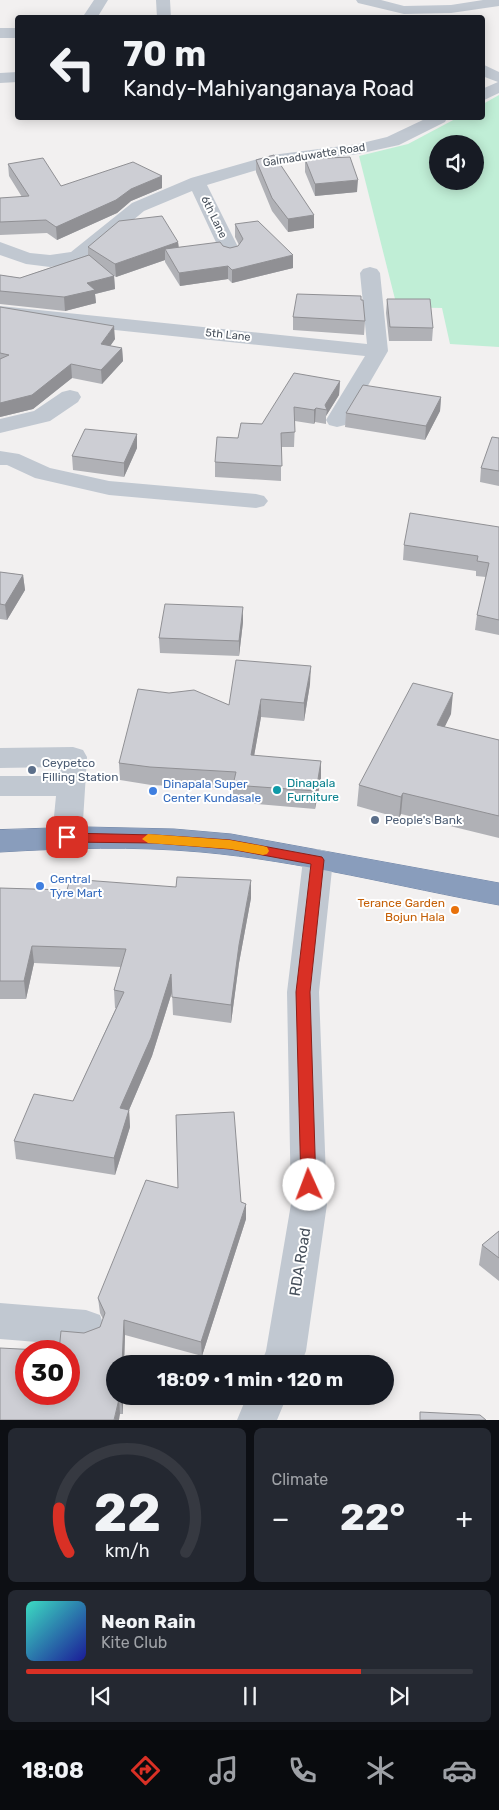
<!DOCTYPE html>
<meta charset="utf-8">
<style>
:root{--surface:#171b24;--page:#242831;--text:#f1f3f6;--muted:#9ea1a6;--line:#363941;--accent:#d93025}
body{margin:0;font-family:Rubik,sans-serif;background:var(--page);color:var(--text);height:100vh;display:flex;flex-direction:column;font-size:19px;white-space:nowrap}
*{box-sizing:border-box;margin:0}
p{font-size:16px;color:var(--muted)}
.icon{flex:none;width:28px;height:28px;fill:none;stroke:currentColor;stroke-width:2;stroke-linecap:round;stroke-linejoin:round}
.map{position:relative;height:1420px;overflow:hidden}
.details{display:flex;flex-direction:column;gap:8px;padding:8px;background:#0d0f14;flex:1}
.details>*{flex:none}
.hud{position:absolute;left:15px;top:15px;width:470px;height:105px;border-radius:5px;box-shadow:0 2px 12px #0003;background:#171b24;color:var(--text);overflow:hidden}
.controls{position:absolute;left:429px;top:135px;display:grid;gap:10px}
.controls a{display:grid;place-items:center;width:55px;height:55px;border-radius:50%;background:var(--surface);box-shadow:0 2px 12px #0003;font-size:25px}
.speed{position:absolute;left:15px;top:1340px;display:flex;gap:10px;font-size:25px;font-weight:700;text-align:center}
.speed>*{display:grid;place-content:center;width:65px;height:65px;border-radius:50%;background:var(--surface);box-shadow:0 2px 12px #0003;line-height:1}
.speed .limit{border:8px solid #d22;background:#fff;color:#111}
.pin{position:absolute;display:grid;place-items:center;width:42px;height:42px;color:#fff;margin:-21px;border-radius:10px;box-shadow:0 2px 8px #0006}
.me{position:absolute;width:55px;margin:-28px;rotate:358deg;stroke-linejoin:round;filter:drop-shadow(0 0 4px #0008)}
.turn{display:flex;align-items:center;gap:18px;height:105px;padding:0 25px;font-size:22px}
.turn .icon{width:65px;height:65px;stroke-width:2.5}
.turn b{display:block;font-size:35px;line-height:42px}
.big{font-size:38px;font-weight:700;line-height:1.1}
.details .widget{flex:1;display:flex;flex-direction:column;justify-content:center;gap:8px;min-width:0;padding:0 18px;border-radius:8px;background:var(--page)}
.details .dial{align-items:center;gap:0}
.dial svg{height:130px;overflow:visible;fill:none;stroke:var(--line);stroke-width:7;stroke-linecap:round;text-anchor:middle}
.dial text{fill:var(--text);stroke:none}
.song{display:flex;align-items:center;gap:15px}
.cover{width:60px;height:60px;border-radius:8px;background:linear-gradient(135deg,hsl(170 70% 55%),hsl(240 70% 35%))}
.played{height:5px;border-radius:2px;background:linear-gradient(90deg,var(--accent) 75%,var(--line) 75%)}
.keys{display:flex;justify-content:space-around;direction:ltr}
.heat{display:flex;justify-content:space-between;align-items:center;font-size:28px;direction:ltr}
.details .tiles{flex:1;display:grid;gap:8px;grid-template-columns:1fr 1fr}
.widget:last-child{grid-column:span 2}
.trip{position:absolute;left:106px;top:1355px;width:288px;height:50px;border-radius:25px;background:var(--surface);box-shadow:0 2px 12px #0003;font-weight:700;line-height:50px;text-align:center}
.dock{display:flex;height:80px;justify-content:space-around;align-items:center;background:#090b0e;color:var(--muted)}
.dock .icon{width:35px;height:35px}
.dock .selected{color:var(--accent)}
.dock b{font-size:22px;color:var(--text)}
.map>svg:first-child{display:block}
.green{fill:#c0eed6;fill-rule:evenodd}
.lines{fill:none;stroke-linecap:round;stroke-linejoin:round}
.highway-casing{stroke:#7488a8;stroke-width:1}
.minor{fill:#c1c8d1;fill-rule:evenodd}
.highway{fill:#899dbc;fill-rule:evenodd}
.wall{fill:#b0b1b6}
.shaded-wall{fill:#909094}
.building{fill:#cdced4;stroke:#909094;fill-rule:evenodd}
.route{fill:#d93025;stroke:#8d1f18}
.slow{fill:#f59e0b}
.service-dot{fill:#5c6f8a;stroke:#fff;stroke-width:2}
.culture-dot{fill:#0f9aa8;stroke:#fff;stroke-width:2}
.shop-dot{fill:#3f7fe0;stroke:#fff;stroke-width:2}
.food-dot{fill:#e8710a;stroke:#fff;stroke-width:2}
.labels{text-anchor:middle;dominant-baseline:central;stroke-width:4;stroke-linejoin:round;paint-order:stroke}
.far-street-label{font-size:11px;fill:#48515c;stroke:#fff}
.service-label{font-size:12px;fill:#4e5e75;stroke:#fff;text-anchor:start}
.culture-label{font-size:12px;fill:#0d838f;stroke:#fff;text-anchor:start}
.shop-label{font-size:12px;fill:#366cbe;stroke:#fff;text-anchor:start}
.food-label{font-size:12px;fill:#c56008;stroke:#fff;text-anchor:end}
.near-street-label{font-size:15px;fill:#48515c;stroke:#fff}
</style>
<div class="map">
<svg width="499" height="1420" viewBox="0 0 499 1420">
<rect width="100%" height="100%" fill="#f2f0f0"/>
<path class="green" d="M499,95V347L450,344L442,308L397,307L359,156L408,144L457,118H482L483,104ZM438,144H475V181H438Z"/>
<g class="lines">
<g class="highway-casing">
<path id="highway" d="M86,827L174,829L231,834L499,883V905C400,887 301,861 201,852C134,846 67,848 0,852V830Z"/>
</g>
<path class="minor" d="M94,0H108L97,18H82Z
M156,0H170L171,18H157Z
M356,0H381L404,6L451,5L483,0H499V6L451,13L404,14L358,3Z
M0,28H18V38H0Z
M482,64L499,72V93L482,101V89L498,82L482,76Z
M18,72V82L0,83V73Z
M427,118H447L445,122L399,145L358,154L274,165L207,185L241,253L238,257L231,259L224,257L221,253L192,191L144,211L84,261L50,267L26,264L0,255V242L30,253L50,255L71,252L132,203L191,178L272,155L358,144L387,137Z
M370,267L377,269L380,273L388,351L348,420L345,425L337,427L329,425L326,420L365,356L0,318V306L367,344L360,273L363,269Z
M70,390L78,392L81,397L78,402L50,421L0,433V419L34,411L62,392Z
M0,451L19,454L50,468L109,481L256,494L264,496L268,501L264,506L256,508L109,495L35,478L7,465H0Z
M73,747L83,750L87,757L82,837L78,845L67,848L56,845L52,837L56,796H0V776H57L58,767L0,768V748Z
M318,849L329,852L333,860L319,992L327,1204L306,1351L301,1364H261L266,1351L291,1204L287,992L303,860L307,852Z
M0,1303L86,1310L100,1315L105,1328L100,1341L86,1346L0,1339Z
M247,1396H287L277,1420H237Z"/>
<use href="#highway" class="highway"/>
</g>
<path class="wall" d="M305,159L357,192L315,196L305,172Z
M256,160L314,215V228L288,232L272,211L256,172Z
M8,164L61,186L162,176V188L131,201L117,213L57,240L47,233L0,235V198L22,197L9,176Z
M235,224L293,268L232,283L228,279L180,286L165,262V260L116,277L114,276L115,289L95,294L96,303L65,311L0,304V275L20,278L88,255V247L178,242L179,247L223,246L230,248L238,246L239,245L235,237Z
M387,299L433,328L432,341H389L386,313Z
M361,300L365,321L364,335L293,330V317Z
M0,307L115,339L110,346L122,348L123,361L102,384L72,378L33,409L0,417Z
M340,381L339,395L326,416V424L315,422L314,424L295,421L294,447H281V481L215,477V462L238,438L262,424Z
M441,397L440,411L425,440L345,427L346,413Z
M499,438V486L480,482L481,468Z
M137,448L124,477L73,470L72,456Z
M499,527V635L475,630L477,615L486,577L476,576V571L403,560L404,545Z
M0,572L23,575L25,590L7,620L0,619Z
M243,622L239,656L160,653L159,638Z
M310,684L304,721L261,717L254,756L321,761V779L315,809L233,802V789L151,785L120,780L119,763L229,705Z
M451,714L444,727L499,740V838L401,814L399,818L357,806L359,785Z
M0,888L251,898L239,963L231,1023L173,1015L172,992L152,1056L129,1110L130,1127L115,1175L16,1159L14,1141L73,1101L116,1008H115L114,990L121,967L34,963L26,999H0Z
M241,1202L246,1204V1219L202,1356L125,1335L124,1364H115V1396H123V1414H120L59,1351L84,1333L100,1327L103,1319L100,1313L98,1298Z
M499,1231V1281L479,1265L482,1245Z"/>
<path class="shaded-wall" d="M162,176V188L131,201L117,213L57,240L56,227L131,189Z
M358,180L357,192L315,196V184Z
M314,215V228L288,232V219Z
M178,242L179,255L165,249V260L116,277L115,264Z
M293,255V268L232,283V270Z
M228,266V279L180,286L179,273Z
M114,276L115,289L95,294L96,303L65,311L64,297L87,283Z
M114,326L115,339L102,358L101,344Z
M122,348L123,361L102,384L101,370Z
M71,364L72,378L33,409L0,417V403Z
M340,381L339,395L326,416L327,410L325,405Z
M441,397L440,411L425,440L426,426Z
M316,408L315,422L314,424V410Z
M137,434V448L124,477V463Z
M23,575L25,590L7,620L5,605Z
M243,607V622L239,656V641Z
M311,666L310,684L304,721V703Z
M453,693L451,714L435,747L437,725Z
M261,699V717L251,773V755Z
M321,761V779L315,809L316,791Z
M403,793L401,814L399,818L401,797Z
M251,880V898L239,963L231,1023V1005L239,945Z
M32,946L34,963L26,999L24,981Z
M171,974L172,992L152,1056L129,1110L130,1127L115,1175L114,1158L120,1108Z
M246,1204V1219L202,1356L201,1342Z
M124,1320L125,1335L124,1364H122Z
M122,1396H123V1414L121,1399Z
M119,1399L120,1414L119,1420H114Z"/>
<path class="building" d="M274,155L314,215L288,219L272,198L256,160Z
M350,157L358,180L315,184L305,159Z
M43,158L61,186L133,162L162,176L131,189L116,200L56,227L46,220L0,222V198L29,196L8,164Z
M162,216L178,242L115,264L88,247L119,221Z
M258,221L293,255L232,270L228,266L179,273L165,249L220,242L223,246L230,248L238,246L243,239L235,224Z
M89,255L114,276L87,283L95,290L64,297L0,291V275L20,278Z
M297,294L361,296V300H363L365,321L293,317Z
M387,299H430L433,328L390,327Z
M0,307L114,326L101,344L122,348L101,370L71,364L32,395L0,403V359L9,355L0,353Z
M294,373L340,381L325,405L327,410L316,408L314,410L294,407L295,432L281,433L282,466L215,462L217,437L238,438L241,423L262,424Z
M363,385L441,397L426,426L346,413Z
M85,429L137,434L124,463L72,456Z
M492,437L499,438V471L481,468Z
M410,513L499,527V620L477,615L489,563L477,561L478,556L404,545Z
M0,572L23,575L5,605L0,604Z
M165,604L243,607L239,641L159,638Z
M236,660L311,666L304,703L261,699L251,755L321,761L316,791L233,785L236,772L150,767L119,763L138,689L169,693L194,690L229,705Z
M413,683L453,693L437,725L499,740V816L403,793L401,797L359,785Z
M177,877L251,880L239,945L231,1005L172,997L171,974L151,1038L120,1108L129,1110L114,1158L14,1141L34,1094L73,1101L124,992L114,990L126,949L32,946L24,981H0V888L67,890L70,879L176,887Z
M234,1112L241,1202L246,1204L201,1342L124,1320L122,1364H115V1396H122L121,1399H119L114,1420H0V1348L59,1351L61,1331L84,1333L100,1327L105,1313L98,1298L146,1180L178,1188L176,1115ZM26,1351H69V1394H26Z
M499,1231V1258L482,1245Z
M420,1412L480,1415L486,1420H420Z"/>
<path class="route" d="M67,833L155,835L230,840L322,857L324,860L310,992L316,1185L314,1189L309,1191L303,1189L301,1185L296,992L311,864L230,849L155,843L67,842L61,837Z"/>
<path class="slow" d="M148,834L230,840L263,846L267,847L269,851L267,854L263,855L230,849L148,843L142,839Z"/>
<g class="service-dot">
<circle cx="32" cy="770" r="5"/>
<circle cx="375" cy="820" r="5"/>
</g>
<circle class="culture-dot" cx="277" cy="790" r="5"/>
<g class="shop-dot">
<circle cx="153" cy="791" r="5"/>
<circle cx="40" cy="886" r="5"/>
</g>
<circle class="food-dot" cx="455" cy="910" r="5"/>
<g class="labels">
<g class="far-street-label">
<text transform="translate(314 155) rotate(-9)">Galmaduwatte Road</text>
<text transform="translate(214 217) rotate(64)">6th Lane</text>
<text transform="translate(228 335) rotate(6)">5th Lane</text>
</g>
<g class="service-label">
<text x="42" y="763">Ceypetco<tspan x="42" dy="14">Filling Station</tspan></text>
<text x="385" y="820">People's Bank</text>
</g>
<g class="culture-label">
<text x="287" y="783">Dinapala<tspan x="287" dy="14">Furniture</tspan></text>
</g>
<g class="shop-label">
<text x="163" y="784">Dinapala Super<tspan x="163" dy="14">Center Kundasale</tspan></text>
<text x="50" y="879">Central<tspan x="50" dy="14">Tyre Mart</tspan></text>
</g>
<g class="food-label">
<text x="445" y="903">Terance Garden<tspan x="445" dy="14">Bojun Hala</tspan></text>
</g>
<g class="near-street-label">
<text transform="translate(300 1262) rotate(-81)">RDA Road</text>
</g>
</g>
</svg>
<div class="controls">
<a><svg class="icon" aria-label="sound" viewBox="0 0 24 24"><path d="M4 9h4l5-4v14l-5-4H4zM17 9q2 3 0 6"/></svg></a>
</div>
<div class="speed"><div class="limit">30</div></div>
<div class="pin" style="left:67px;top:837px;background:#d93025"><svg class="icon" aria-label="arrive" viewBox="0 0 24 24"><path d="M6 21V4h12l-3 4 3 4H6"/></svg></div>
<svg class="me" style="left:309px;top:1185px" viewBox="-20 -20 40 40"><circle r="19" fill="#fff"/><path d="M0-13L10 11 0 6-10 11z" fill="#d93025"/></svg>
<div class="trip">18:09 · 1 min · 120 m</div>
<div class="hud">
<div class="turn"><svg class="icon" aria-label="left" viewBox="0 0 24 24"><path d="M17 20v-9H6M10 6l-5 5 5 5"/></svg><div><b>70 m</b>Kandy-Mahiyanganaya Road</div></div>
</div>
</div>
<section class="details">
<div class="tiles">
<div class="widget dial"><svg viewBox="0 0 100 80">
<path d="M14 69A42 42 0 1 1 86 69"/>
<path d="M14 69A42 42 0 0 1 8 42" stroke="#d93025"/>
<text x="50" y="56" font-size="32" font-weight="700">22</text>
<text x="50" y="72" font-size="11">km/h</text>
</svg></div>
<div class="widget"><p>Climate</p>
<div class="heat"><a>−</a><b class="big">22°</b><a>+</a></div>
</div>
<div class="widget">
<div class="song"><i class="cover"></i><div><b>Neon Rain</b><p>Kite Club</p></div></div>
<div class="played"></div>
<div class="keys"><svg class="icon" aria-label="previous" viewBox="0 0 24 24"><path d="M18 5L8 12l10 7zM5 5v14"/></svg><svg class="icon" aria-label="pause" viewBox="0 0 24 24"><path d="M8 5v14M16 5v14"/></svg><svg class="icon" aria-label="next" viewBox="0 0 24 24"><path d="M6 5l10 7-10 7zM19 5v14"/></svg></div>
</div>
</div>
</section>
<nav class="dock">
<b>18:08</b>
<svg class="icon selected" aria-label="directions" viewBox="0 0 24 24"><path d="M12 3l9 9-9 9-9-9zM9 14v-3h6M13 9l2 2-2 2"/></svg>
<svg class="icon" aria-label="music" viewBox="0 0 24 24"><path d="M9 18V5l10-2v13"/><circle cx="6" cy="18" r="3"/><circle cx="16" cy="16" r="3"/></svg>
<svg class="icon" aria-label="phone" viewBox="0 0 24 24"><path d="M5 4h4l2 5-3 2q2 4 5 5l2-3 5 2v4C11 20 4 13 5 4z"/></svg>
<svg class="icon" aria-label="climate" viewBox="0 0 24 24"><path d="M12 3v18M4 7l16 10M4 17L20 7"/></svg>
<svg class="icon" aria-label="car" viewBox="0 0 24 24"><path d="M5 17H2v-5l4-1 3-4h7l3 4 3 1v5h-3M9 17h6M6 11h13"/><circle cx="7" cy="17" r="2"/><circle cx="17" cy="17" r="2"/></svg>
</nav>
